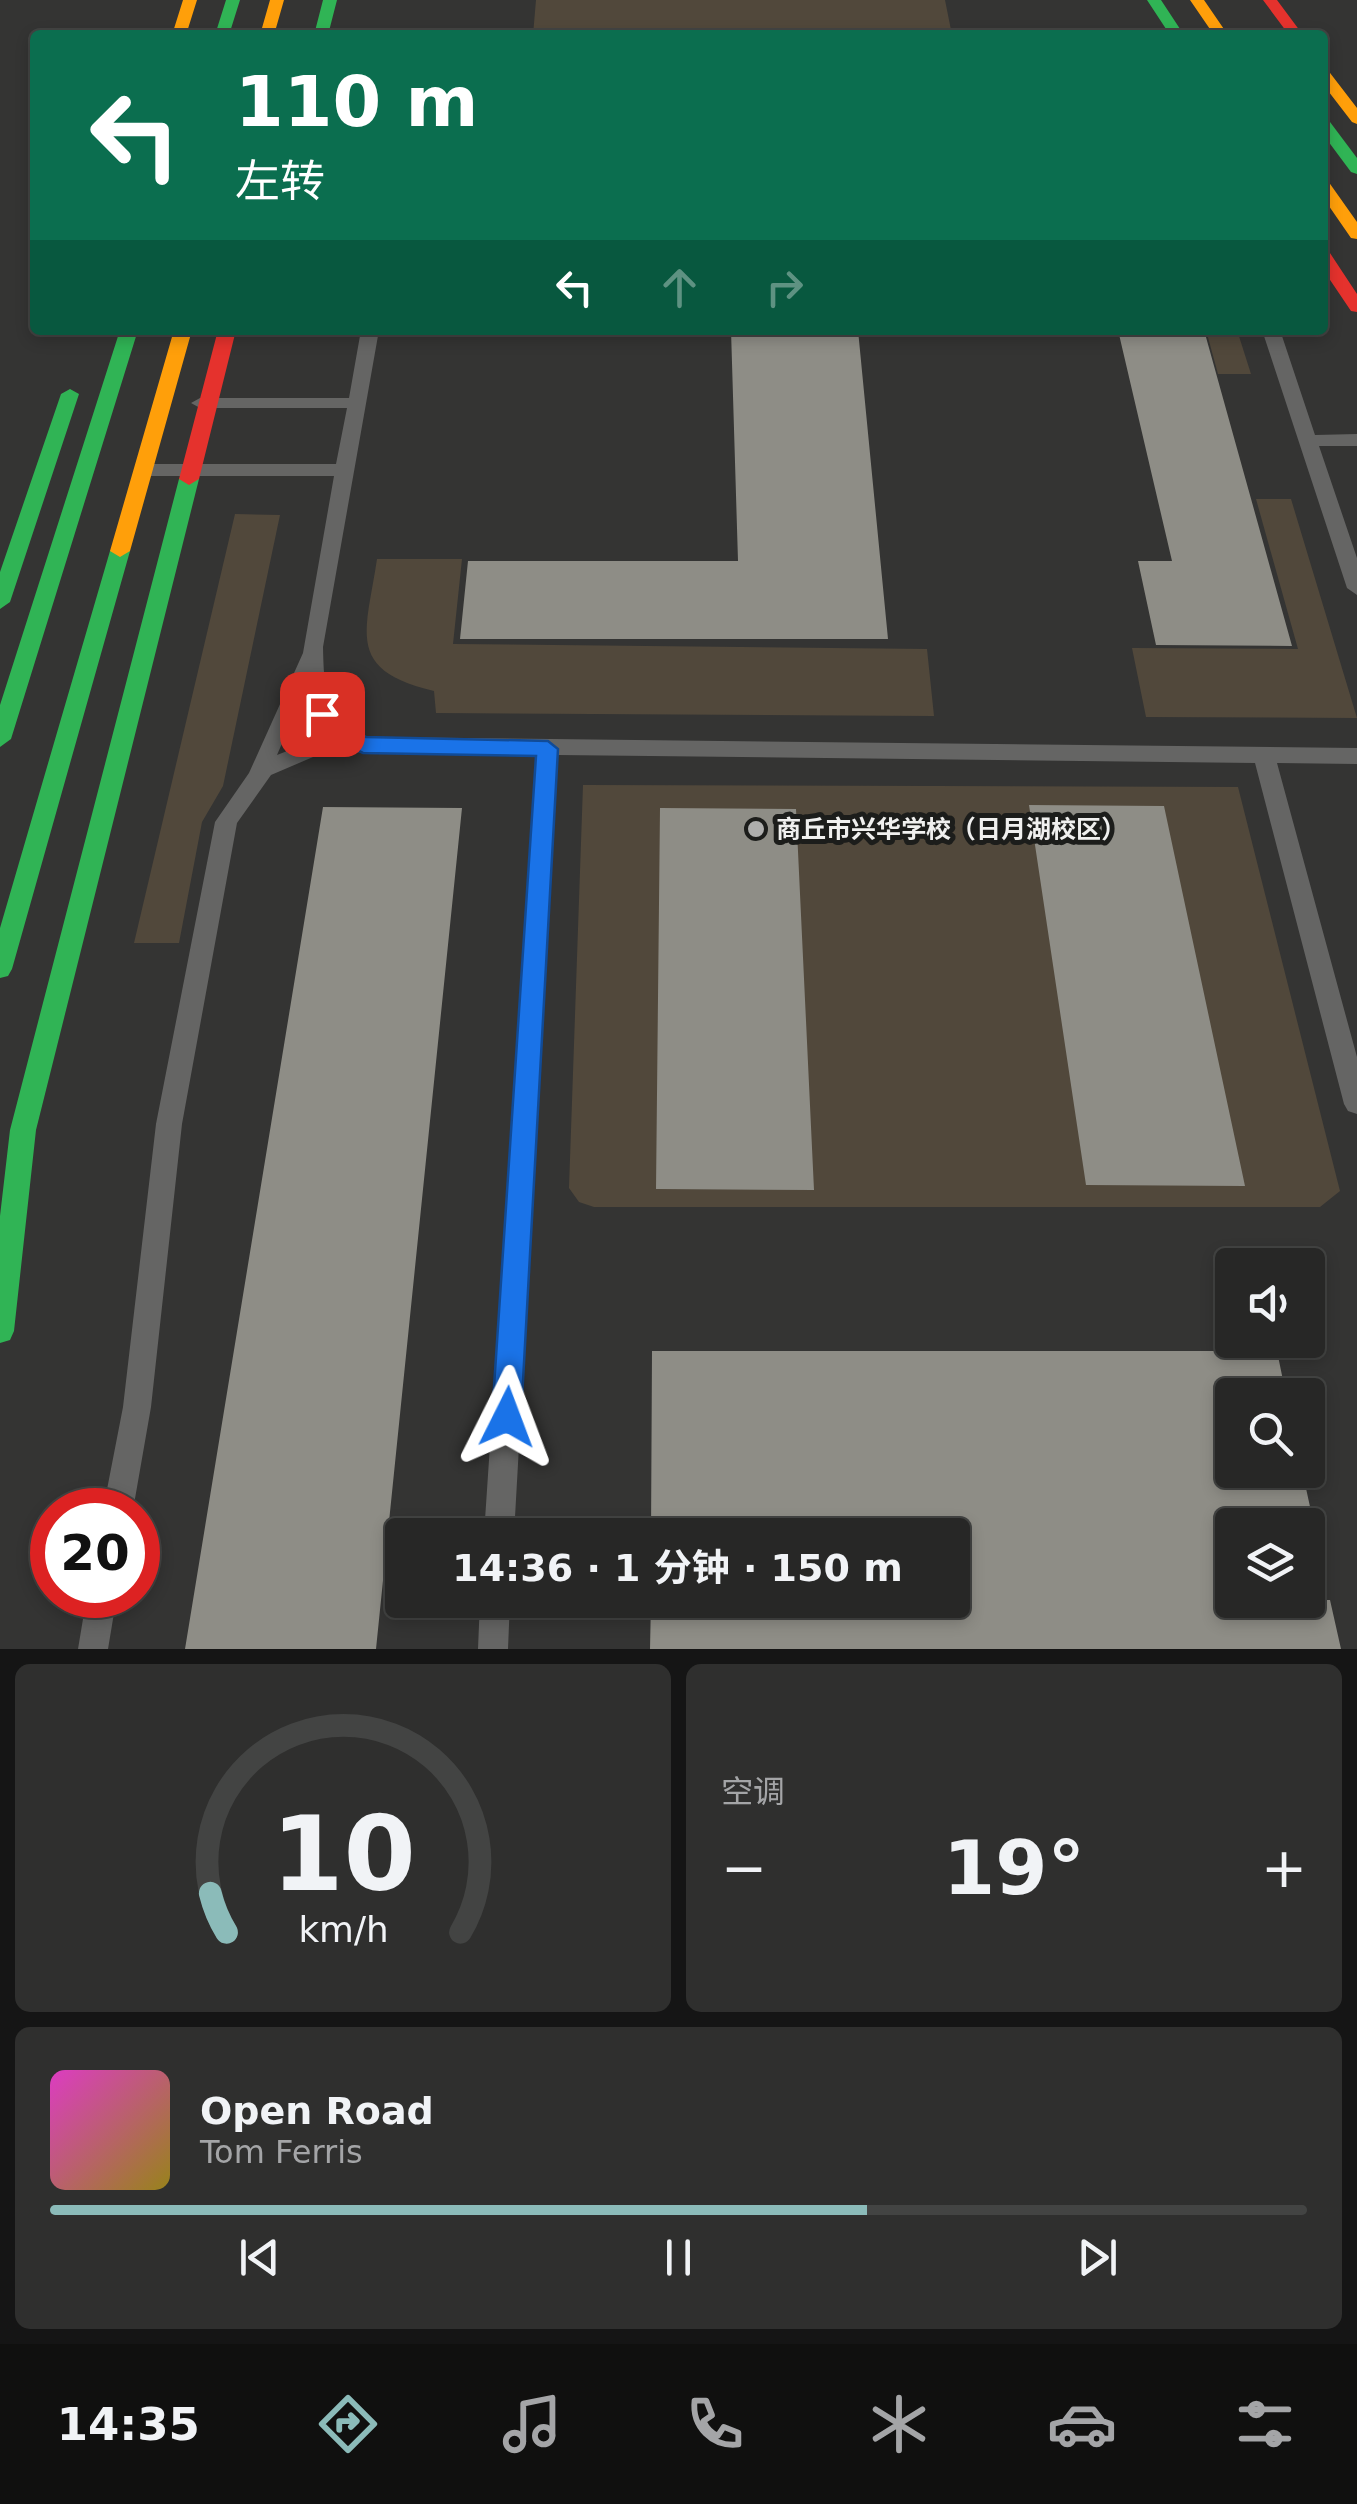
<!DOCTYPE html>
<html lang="zh">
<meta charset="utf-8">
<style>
:root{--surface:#272726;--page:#2f2f2e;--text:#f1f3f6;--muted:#a4a5a7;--line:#434443;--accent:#8bbbb9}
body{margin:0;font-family:"DejaVu Sans","Noto Sans SC",sans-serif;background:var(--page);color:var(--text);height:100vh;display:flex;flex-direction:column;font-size:38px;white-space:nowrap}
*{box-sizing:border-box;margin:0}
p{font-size:32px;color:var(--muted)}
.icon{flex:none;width:55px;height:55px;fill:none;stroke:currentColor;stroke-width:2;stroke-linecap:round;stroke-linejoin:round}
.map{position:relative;height:1649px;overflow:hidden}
.sheet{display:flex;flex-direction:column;gap:15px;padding:15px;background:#151515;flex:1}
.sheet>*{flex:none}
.top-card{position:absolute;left:30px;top:30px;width:1298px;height:305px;border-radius:10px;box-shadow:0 5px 15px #0003,0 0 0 2px var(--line);background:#0b6e4f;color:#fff;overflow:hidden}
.tools{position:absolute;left:1215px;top:1248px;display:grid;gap:20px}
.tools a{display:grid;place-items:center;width:110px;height:110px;border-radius:10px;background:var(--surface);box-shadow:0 5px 15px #0003,0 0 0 2px var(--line);font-size:50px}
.speed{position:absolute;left:30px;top:1488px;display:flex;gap:20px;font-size:50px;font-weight:700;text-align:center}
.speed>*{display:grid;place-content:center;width:130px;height:130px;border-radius:50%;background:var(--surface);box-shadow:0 5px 15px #0003,0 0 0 2px var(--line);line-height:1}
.speed .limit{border:15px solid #d22;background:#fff;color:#111}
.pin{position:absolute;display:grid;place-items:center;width:85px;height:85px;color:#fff;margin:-42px;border-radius:20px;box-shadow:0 5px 15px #0006}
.me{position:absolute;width:110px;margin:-55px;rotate:3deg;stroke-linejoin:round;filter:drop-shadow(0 0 8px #0008)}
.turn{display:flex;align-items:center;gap:35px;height:210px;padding:0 40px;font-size:45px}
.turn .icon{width:130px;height:130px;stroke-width:2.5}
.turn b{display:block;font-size:70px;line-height:85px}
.lanes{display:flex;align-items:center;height:95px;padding:0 40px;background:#0003;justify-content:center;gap:50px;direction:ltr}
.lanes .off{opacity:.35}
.big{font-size:75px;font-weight:700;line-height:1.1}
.sheet .widget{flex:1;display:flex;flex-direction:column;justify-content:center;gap:15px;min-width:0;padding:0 35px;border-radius:15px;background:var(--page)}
.sheet .dial{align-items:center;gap:0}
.dial svg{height:260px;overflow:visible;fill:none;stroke:var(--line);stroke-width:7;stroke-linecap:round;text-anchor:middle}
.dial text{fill:var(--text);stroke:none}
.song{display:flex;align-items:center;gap:30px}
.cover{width:120px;height:120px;border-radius:15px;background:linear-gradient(135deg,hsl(310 70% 55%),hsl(50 70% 35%))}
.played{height:10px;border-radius:5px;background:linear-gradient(90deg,var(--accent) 65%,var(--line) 65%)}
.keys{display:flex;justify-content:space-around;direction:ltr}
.heat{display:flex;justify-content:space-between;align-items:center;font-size:55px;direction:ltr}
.sheet .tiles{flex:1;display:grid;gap:15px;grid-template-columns:1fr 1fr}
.widget:last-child{grid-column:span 2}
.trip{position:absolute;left:385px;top:1518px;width:585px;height:100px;border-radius:10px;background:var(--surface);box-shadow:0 5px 15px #0003,0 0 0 2px var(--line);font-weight:700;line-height:100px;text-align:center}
.tabs{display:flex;height:160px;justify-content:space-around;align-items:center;background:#10100f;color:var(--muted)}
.tabs .icon{width:70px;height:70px}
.tabs .current{color:var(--accent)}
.tabs b{font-size:45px;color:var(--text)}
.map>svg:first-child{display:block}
.green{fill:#51483b}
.building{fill:#8e8d86}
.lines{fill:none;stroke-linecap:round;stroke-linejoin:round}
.lane{fill:#656564;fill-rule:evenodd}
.fast{fill:#30b455;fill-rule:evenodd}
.slow{fill:#ff9f0a;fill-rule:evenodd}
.jam{fill:#e5322d;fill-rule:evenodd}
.route{fill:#1a73e8;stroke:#114b97;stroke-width:2.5}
.poi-dot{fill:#aeaead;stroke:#1c1d1b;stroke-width:4}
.labels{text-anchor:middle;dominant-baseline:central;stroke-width:10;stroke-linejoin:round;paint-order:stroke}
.poi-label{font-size:25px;font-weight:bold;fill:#f0f0ef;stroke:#1c1d1b;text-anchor:start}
</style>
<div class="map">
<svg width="1357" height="1649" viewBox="0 0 1357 1649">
<rect width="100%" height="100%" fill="#343433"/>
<path class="green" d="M536,0H945L952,35H533Z
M1206,330H1237L1251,374H1218Z
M1256,499H1291L1357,718L1146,717L1132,648L1298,649Z
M235,514L280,515L223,786L202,822L179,943H134Z
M377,559H462L453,644L927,649L934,716L436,713L434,691C345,670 366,633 377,559Z
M583,785L1238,787L1340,1191L1320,1207H594L579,1202L569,1188Z"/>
<path class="building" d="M731,330H858L888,639H460L468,561H738Z
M1118,330H1204L1292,646L1156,645L1138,561H1172Z
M1029,805L1164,806L1245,1186L1086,1185Z
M323,807L462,808L376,1649H185Z
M660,808L796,809L814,1190L656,1189Z
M652,1351H1277L1286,1395H1232V1470H1302L1314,1525H1232V1600H1330L1341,1649H650L651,1600H952V1535H651Z"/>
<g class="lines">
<path class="lane" d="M361,330H379L323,647C324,692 325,714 367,737L1357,748V764L1277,763L1357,1057V1114L1348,1111L1344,1104L1255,763L558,755L514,1535H484L536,755L362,752L313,757L271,775L237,823L182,1124L151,1407L133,1510H103L123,1407L156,1124L215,822L249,773L303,653L334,476H143L134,470L143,464H336L347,408H200L191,403L200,398H349ZM305,690L319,722L337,740L310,742L277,755Z
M1262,330H1280L1315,435L1357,434V446H1319L1357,558V595L1347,588Z
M87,1595H117L108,1649H78Z
M480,1600H510L508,1649H478Z"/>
<path class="fast" d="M226,0H240L229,35H215Z
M323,0H337L328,35H314Z
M1147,0H1161L1184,35H1170Z
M1322,116L1327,118L1357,158V174L1351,172L1322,133Z
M120,330H138L11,739L0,747V705Z
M70,389L79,394L10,602L0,609V572L61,394Z
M189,473L199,479L36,1130L14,1331L10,1340L0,1343V1216L10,1130L179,479Z
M120,545L130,551L12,969L8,976L0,978V928L110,551Z"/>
<path class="slow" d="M183,0H197L186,35H172Z
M270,0H284L274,35H260Z
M1190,0H1204L1228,35H1214Z
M1322,68L1327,69L1357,108V124L1352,122L1322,83Z
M1322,179L1328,181L1357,222V239L1351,238L1322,196Z
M174,330H192L130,551L120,557L110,551Z"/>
<path class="jam" d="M1263,0H1277L1303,35H1289Z
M1322,249L1328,250L1357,294V312L1351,311L1322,268Z
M218,330H236L199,479L189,485L179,479Z"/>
</g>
<path class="route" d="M322,706C333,709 351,730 366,737L548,741L558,749L521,1417L517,1426L507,1430L497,1426L492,1417L536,756L363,753L327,736L311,714Z"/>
<circle class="poi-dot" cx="756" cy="829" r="10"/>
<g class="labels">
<g class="poi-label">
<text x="776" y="829">商丘市兴华学校（日月湖校区）</text>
</g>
</g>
</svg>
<div class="tools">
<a><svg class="icon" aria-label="sound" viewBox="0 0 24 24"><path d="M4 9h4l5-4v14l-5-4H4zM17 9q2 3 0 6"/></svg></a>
<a><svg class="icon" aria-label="search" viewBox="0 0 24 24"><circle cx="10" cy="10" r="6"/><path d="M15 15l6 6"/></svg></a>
<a><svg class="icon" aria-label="layers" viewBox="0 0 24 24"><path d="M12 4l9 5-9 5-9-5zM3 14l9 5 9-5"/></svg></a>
</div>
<div class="speed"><div class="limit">20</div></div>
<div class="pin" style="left:322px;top:714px;background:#d93025"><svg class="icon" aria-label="arrive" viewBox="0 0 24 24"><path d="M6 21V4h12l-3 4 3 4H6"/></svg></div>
<svg class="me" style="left:507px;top:1417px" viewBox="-20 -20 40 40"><path d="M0-17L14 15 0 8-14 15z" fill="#1a73e8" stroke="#fff" stroke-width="4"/></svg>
<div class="trip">14:36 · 1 分钟 · 150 m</div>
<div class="top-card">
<div class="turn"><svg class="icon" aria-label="left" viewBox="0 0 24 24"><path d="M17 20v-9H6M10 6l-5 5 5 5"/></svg><div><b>110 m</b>左转</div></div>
<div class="lanes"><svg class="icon" aria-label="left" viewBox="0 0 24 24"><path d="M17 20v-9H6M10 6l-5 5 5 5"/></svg><svg class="icon off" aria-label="ahead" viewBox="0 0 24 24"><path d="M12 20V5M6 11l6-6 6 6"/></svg><svg class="icon off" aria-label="right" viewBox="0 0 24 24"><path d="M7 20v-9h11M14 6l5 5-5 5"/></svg></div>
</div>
</div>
<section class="sheet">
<div class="tiles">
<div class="widget dial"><svg viewBox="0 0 100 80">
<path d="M14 69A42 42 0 1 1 86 69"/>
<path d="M14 69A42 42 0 0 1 9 57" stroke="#8bbbb9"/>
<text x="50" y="56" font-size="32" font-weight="700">10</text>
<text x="50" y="72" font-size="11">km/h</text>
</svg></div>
<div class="widget"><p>空调</p>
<div class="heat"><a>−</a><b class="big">19°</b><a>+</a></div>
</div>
<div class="widget">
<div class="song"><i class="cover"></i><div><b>Open Road</b><p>Tom Ferris</p></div></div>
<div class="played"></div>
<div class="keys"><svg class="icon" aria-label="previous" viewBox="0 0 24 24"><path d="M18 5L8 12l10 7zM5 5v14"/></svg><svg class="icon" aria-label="pause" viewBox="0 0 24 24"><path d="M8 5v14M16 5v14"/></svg><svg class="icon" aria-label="next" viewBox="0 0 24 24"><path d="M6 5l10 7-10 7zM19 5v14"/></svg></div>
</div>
</div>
</section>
<nav class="tabs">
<b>14:35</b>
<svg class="icon current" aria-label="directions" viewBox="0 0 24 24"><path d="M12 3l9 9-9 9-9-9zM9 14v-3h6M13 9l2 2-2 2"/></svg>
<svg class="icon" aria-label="music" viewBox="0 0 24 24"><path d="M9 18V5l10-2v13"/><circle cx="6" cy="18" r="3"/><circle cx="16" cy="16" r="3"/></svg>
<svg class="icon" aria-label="phone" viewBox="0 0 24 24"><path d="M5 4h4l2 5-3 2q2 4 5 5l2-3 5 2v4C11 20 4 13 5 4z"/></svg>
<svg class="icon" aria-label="climate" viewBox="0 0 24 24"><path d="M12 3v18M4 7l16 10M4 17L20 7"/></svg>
<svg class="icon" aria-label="car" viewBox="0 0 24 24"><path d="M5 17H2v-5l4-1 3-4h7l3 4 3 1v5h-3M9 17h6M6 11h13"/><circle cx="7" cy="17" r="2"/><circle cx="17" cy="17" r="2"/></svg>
<svg class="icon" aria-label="filters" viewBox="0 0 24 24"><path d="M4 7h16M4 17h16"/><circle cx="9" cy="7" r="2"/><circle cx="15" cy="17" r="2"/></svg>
</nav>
